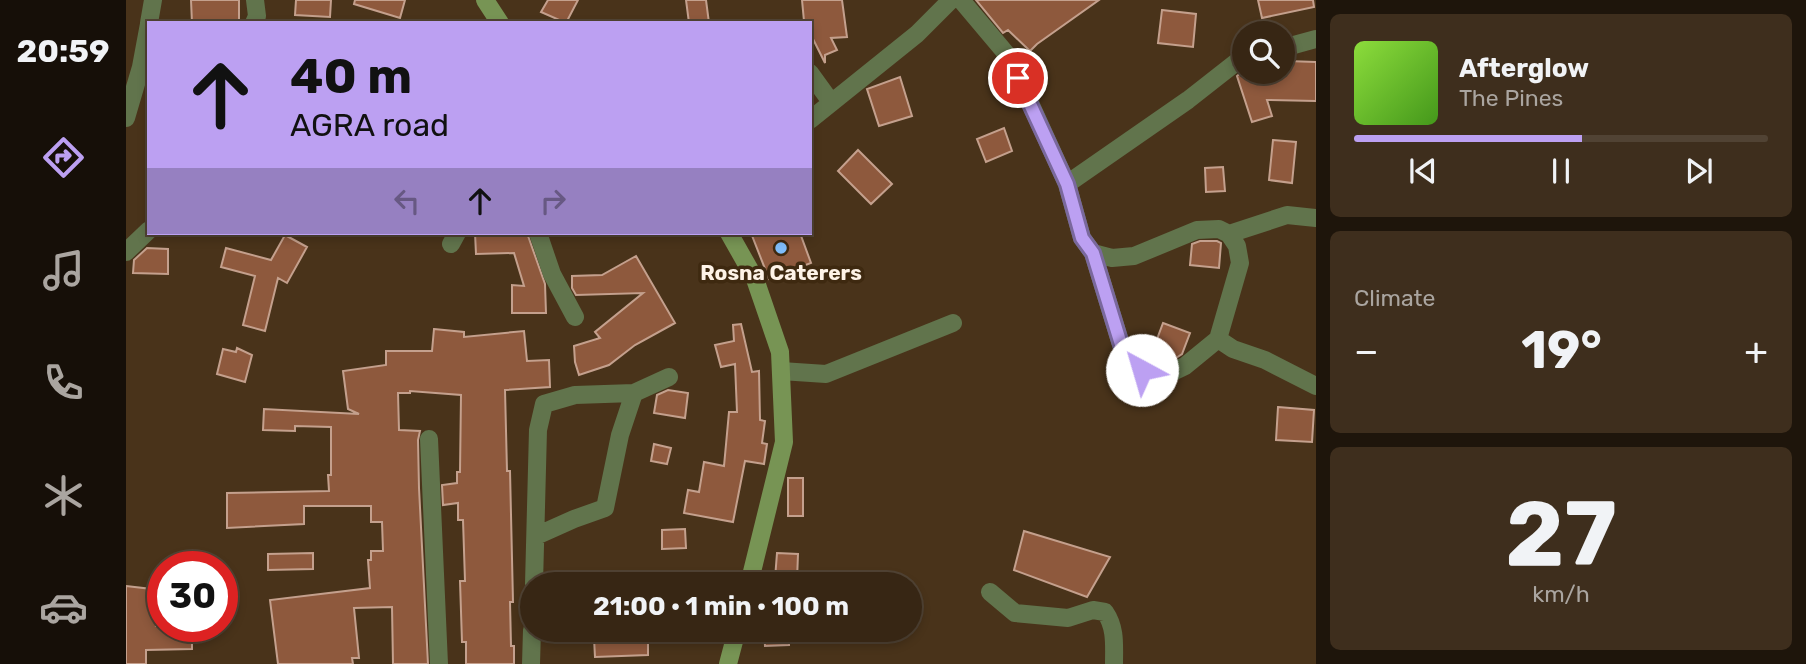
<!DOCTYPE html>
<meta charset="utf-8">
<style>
:root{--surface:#372614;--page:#3e2e1d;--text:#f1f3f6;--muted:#aaa5a0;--line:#514334;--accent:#bca0f2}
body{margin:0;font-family:Rubik,sans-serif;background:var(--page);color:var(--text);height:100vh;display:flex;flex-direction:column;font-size:26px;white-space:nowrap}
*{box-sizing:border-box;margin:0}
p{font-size:23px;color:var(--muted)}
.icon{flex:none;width:38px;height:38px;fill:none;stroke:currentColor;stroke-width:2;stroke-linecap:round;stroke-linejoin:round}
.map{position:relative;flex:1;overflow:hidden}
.panel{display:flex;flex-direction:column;gap:14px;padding:14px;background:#1e150b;width:490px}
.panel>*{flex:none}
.guide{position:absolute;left:21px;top:21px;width:665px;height:214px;border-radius:0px;box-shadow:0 4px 10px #0003,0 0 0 2px var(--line);background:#bca0f2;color:#111;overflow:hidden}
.controls{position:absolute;left:1106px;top:21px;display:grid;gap:14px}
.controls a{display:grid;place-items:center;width:63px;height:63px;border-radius:50%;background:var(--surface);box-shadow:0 4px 10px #0003,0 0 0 2px var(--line);font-size:35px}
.speed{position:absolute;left:21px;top:551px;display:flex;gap:14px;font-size:35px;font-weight:700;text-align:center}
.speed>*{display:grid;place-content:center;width:91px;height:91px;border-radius:50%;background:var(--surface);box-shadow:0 4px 10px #0003,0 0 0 2px var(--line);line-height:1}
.speed .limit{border:10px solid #d22;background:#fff;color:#111}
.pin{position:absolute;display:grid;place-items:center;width:60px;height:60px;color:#fff;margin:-30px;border:4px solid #fff;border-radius:50%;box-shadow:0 2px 7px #0007}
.me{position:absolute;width:77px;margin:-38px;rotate:321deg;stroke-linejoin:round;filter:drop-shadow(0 0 5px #0008)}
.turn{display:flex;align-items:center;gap:24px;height:147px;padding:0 28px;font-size:32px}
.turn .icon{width:91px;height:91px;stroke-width:2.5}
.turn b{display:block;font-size:49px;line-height:60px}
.lanes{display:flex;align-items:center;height:66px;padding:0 28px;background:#0003;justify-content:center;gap:35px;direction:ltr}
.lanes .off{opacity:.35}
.big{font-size:52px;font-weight:700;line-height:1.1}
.panel .tile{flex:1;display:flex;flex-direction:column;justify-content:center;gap:10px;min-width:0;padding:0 24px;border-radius:10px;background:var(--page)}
.panel .dial{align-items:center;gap:0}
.dial b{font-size:91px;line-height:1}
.song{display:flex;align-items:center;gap:21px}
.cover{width:84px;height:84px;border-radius:10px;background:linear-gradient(135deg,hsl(90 70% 55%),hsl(100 70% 35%))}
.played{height:7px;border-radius:4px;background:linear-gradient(90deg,var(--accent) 55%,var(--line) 55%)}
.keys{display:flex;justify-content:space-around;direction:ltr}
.heat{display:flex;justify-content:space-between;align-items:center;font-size:38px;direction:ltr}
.trip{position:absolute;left:394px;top:572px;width:402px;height:70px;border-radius:35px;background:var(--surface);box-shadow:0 4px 10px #0003,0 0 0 2px var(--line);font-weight:700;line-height:70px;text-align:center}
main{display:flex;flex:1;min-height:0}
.menu{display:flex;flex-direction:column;width:126px;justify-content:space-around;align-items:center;background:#160f08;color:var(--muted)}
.menu .icon{width:49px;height:49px}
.menu .selected{color:var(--accent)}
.menu b{font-size:32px;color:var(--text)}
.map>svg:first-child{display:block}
.building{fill:#8e593d;stroke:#c4a08d;stroke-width:2}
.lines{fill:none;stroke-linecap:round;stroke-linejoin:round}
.minor{stroke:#61744c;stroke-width:18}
.secondary{stroke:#779454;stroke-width:18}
.route-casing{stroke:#7a689d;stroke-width:18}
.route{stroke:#bca0f2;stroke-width:12}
.poi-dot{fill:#7fbdfa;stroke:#3e2910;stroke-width:2.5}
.labels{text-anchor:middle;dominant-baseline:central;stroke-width:7;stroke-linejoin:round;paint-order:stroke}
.poi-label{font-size:21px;font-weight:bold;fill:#fef3e7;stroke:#3e2910}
</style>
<main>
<nav class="menu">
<b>20:59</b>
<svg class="icon selected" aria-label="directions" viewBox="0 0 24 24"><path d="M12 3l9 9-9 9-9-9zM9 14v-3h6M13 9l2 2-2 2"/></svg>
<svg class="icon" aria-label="music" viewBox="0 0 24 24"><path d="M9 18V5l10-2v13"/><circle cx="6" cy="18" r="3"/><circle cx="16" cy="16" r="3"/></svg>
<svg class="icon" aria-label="phone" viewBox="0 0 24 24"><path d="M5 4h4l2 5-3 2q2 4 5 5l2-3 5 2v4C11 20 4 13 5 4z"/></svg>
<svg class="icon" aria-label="climate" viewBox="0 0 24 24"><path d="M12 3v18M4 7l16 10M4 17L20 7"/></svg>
<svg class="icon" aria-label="car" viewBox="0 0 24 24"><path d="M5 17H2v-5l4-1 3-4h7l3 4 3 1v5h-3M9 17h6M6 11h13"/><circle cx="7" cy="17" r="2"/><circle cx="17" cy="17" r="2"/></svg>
</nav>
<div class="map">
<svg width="1190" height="664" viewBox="0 0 1190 664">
<rect width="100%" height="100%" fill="#49331a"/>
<path class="building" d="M65,0H113V23H66Z
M170,0H205L204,17L169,15Z
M229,0H279L274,18L228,4Z
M422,0H452L440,23L415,12Z
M560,0H580L583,23H563Z
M676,0H716L721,37L705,38L711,50L699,55V63L684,33V23L678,21Z
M850,0H973L911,44L904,51L882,30L877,33Z
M1132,0H1187L1188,7L1136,18Z
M1036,10L1070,14L1067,47L1032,43Z
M1161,61L1190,62V101L1141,100L1146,116L1126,122L1111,76L1116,72H1161Z
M774,77L786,116L753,126L741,89Z
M878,128L886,151L860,162L851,139Z
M1147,140L1170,142L1166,183L1143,180Z
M732,150L766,184L745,204L712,171Z
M1097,167L1099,191L1080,192L1079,168Z
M349,233H401L419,284L420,313H386V285L398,286L388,253L350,254Z
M625,233H674L685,263L643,279Z
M159,235L181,247L161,283L152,278L139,331L117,325L129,276L95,267L100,248L145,260Z
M1074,241H1091L1095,243L1093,268L1064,265L1066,244Z
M21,248L42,249V274L7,273L8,260Z
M510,256L549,323L509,345L483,365L453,375L449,362L448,346L474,338L469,332L517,293L450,295L446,288V276L476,275Z
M1037,323L1064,333L1056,354L1050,358L1027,350Z
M615,324L626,372L633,371L634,420L639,421L636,443L641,444L638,464L619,461L607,522L558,513L562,490L573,492L578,462L598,466L603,412H611L609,364L595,367L589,345L608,341L607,325Z
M308,329L338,332V337L398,331L401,361L423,360L424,387L379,390L381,471H384L387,602H384L385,646H388V664H340V642H336L334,581H339L337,520H332V503L317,505L316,485L331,483V472H334L335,395L284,391V393H272L273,430L294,431L292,440L293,488L302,664H267L266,607L228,608L233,658H226L227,664H152L144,600L244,588L242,560H245V551H257L256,522H245V506H178V524L101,528V493L203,491L202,475H205V427L169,426V431L137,430L138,409L233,414L222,409L217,371L260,365V351H306Z
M111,348L126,355L119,382L91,374L97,349L110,352Z
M542,390L562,393L559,418L528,413L531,395Z
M1152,407L1188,410L1186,442L1150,440Z
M528,444L545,448L541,464L525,461Z
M662,478H677V516H662Z
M559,529L560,548L536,549V530Z
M898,531L984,557L961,597L888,570Z
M187,553V569L142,570V554Z
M651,553L672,554L671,580L649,579Z
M0,586L34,590L30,626H66V649L20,650V664H0Z
M506,630H522V655L469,657L468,638L506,637Z
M638,630H663V645L639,646Z"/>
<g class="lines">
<path class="minor" d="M835,0L883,57L941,184L956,238L967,253L986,258L1008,256L1071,230L1093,229L1103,234L1111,246L1114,263L1092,339L1059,366L1038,376L1016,370L997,351L967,253
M23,23L27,0
M128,23L131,16L129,0
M1157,48L1190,39
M684,73L705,102
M0,118L15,67L23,24
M684,120L791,34L825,0
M941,184L1062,100L1113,60L1118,58
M412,233L426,274L449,317
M1103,234L1161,215L1190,218
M325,244L331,233
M0,252L23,230
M1092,339L1107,349L1139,360L1190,386
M655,371L700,374L827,323
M303,439L313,664
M410,536L448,519L479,508L494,435L508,393
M408,584L412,430L418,404L449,395L508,393L543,377
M864,592L889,613L942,618L967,610L979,612C990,628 988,645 988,664
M405,664L406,630"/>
<path class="secondary" d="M359,0L374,23
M603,233L629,279L654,352L658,442L623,584
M602,664L611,630"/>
</g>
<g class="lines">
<g class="route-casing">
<path id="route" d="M892,78L941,184L956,238L967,253L997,351L1016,370"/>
</g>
<use href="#route" class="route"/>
</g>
<circle class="poi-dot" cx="655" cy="248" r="7"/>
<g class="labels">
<g class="poi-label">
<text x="655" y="272">Rosna Caterers</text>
</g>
</g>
</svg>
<div class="controls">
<a><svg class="icon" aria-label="search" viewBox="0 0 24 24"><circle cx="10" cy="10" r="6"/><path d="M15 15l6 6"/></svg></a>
</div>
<div class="speed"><div class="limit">30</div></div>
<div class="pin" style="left:892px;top:78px;background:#d93025"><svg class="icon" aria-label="arrive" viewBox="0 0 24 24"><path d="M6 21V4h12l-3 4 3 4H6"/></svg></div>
<svg class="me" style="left:1016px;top:370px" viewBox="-20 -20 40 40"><circle r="19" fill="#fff"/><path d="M0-13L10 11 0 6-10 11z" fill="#bca0f2"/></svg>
<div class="trip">21:00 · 1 min · 100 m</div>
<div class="guide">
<div class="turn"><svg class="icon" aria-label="ahead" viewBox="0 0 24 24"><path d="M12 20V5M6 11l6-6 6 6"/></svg><div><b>40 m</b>AGRA road</div></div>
<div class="lanes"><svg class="icon off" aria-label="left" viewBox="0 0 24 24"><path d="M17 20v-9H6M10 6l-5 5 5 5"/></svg><svg class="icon" aria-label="ahead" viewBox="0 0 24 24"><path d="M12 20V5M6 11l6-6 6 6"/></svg><svg class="icon off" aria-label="right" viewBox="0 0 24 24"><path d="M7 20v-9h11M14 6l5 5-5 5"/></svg></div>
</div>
</div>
<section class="panel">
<div class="tile">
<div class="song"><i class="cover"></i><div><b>Afterglow</b><p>The Pines</p></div></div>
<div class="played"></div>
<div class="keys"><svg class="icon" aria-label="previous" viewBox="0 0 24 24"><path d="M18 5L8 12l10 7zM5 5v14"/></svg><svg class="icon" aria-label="pause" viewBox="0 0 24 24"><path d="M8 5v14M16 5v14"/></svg><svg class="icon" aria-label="next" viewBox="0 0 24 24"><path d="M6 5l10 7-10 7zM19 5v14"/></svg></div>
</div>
<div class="tile"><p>Climate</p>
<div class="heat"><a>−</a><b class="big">19°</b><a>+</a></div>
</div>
<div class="tile dial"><b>27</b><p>km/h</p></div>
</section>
</main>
